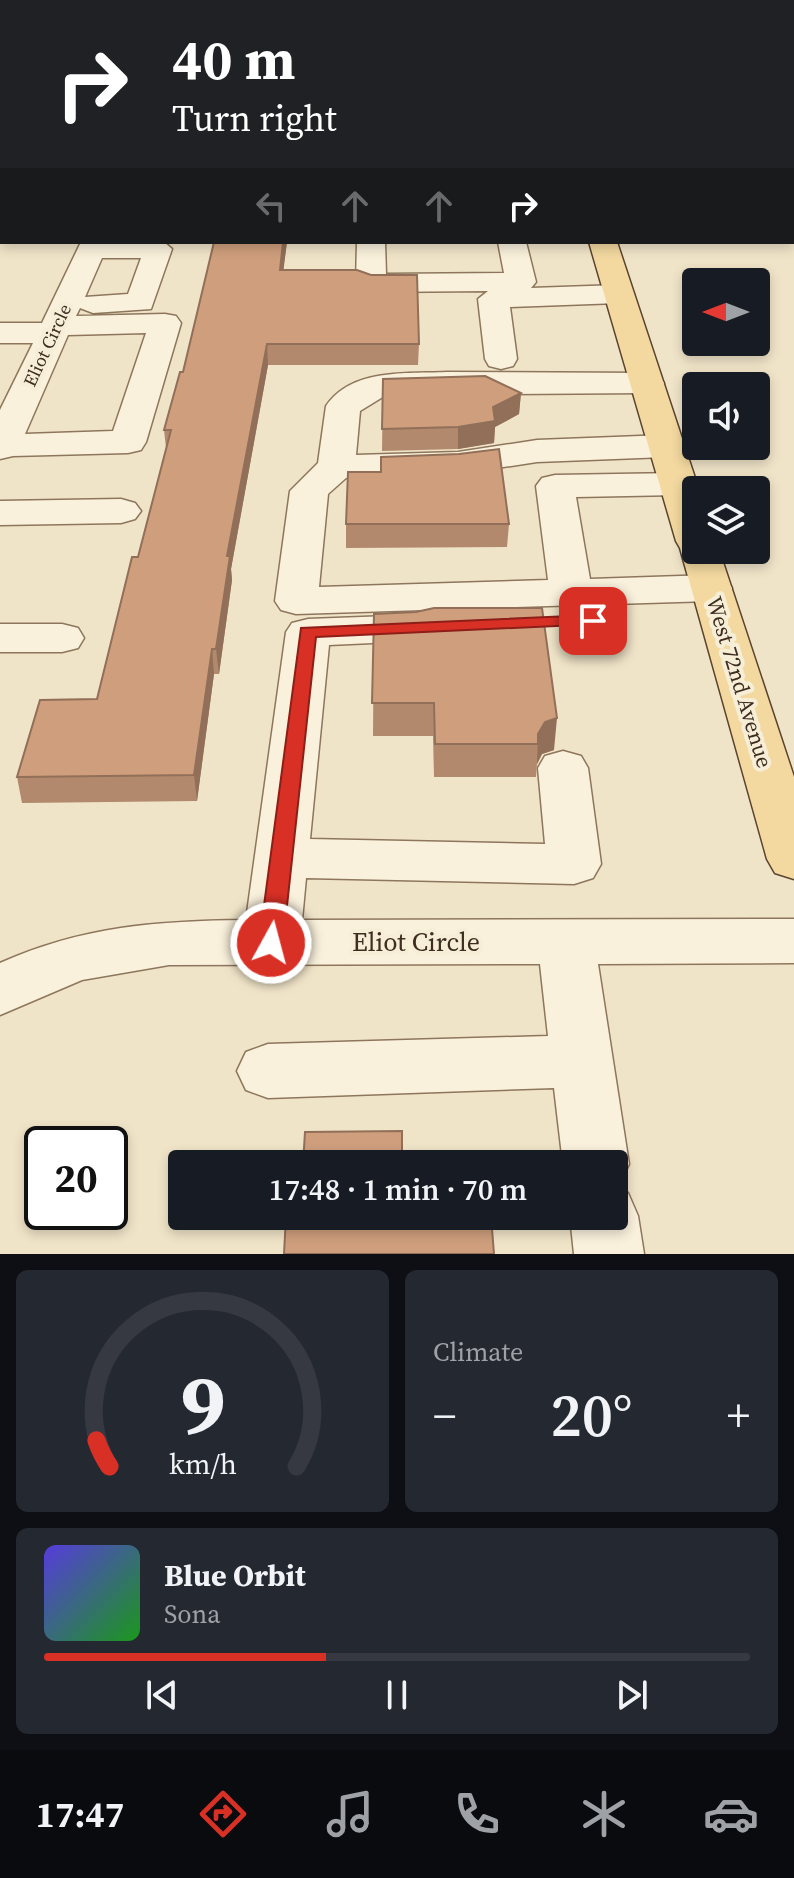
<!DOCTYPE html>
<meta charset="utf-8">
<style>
:root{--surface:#171b24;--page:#242831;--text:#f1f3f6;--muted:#9ea1a6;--line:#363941;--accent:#d93025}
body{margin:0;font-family:"Source Serif 4",serif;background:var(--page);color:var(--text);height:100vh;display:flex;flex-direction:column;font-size:30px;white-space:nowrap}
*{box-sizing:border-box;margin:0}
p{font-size:26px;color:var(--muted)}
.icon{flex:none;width:44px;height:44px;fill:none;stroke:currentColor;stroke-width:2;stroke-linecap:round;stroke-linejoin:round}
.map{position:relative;height:1254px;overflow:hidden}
.panel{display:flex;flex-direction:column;gap:16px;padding:16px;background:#0d0f14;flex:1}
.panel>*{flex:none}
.top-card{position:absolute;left:0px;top:0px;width:794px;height:244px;box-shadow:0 4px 12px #0003;background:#202124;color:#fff;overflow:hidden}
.needle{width:52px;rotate:270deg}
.controls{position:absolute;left:682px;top:268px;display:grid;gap:16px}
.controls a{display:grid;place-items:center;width:88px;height:88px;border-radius:8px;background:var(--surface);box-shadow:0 4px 12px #0003;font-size:40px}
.speed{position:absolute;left:24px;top:1126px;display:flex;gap:16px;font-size:40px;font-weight:700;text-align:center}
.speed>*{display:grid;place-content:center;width:104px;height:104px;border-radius:50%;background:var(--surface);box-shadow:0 4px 12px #0003;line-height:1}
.speed .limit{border:4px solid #111;border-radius:12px;background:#fff;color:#111}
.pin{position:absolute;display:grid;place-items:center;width:68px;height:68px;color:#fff;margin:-34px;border-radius:16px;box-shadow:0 4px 12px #0006}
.me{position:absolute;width:88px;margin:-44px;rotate:7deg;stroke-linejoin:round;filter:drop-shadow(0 0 6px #0008)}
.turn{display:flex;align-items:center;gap:28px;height:168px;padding:0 40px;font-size:36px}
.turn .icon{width:104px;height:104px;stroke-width:2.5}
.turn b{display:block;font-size:56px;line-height:68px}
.lanes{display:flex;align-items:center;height:76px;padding:0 40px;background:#0003;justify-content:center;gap:40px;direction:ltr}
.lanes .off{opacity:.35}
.big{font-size:60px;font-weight:600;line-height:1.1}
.panel .card{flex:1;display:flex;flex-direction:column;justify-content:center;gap:12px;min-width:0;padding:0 28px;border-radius:12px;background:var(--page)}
.panel .dial{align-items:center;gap:0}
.dial svg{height:208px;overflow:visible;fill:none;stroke:var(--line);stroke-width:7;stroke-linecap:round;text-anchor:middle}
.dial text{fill:var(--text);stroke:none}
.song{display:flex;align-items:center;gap:24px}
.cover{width:96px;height:96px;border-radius:12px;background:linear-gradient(135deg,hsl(250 70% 55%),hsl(120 70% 35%))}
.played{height:8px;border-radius:4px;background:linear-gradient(90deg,var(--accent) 40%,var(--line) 40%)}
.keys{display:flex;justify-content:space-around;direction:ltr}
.heat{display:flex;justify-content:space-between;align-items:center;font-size:44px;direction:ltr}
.panel .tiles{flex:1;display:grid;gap:16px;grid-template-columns:1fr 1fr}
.card:last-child{grid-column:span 2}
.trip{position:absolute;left:168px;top:1150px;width:460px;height:80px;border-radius:8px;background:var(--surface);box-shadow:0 4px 12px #0003;font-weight:600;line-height:80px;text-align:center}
.menu{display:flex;height:128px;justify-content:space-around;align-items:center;background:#090b0e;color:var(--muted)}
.menu .icon{width:56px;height:56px}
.menu .on{color:var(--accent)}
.menu b{font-size:36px;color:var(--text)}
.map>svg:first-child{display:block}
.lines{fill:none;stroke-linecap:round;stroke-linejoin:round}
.minor-casing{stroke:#8d765c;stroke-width:3}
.major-casing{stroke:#5b4430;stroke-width:3}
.minor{fill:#faf1dc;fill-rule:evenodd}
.major{fill:#f3d9a0;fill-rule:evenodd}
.wall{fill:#b2896c}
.shaded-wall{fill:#916f58}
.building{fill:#cf9f7d;stroke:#916f58;stroke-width:2}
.route{fill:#d93025;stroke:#8d1f18;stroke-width:2}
.labels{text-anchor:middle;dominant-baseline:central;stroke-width:8;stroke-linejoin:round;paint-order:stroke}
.far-street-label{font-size:18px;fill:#3d2e20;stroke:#f7eed8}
.street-label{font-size:22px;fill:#3d2e20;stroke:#f7eed8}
.near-street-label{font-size:26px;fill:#3d2e20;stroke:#f7eed8}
</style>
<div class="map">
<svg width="794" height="1254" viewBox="0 0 794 1254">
<rect width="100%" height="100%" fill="#f0e4c8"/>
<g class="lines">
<g class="minor-casing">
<path id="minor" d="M0,200H2V216H0Z
M81,242H164L172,249L151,309L93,313L80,308L76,316L165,314L176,316L181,323L146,442L141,450L128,453L13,456L0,459V410L33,343H0V323H42ZM102,258H141L128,294L85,297ZM146,333L113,431L25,434L68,335Z
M357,242H385L386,274L504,273L498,242H526L536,282L531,288L619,285L630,288L634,294L630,300L619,303L510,307L517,359L513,366L501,369L489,366L485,359L478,299L488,291L371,292L360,289L356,283Z
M446,372L647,373L659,376L664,383L659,390L647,393L386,395L360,411L356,455L458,452L537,440L666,435L679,438L684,446L679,454L666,457L537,462L458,474L346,478L328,494L319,587L548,580L536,486L542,478L555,475L678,473L691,476L697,484L691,492L678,495L576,497L590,579L711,575L726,579L732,588L726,597L711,601L296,614L281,610L275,601L290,491L318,463L326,406C352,368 406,374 446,372Z
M121,499L135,503L141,511L135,519L121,523L0,525V501Z
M416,615L432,619L438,628L432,637L416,641L329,645L310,839L545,844L538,768L545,756L563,751L581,756L588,768L601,864L593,878L574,884L306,878L302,920L794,919V963L598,964L629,1164L619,1185L614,1187V1164H563L554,1088L268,1098L246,1090L237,1071L246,1052L268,1044L548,1036L540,964L169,965L82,980L0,1015V963C83,926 157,921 246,920L286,632L292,623L308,619Z
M0,624H62L78,628L84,638L78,648L62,652H0Z
M614,1188L628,1193L638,1216L644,1254H574L570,1216H614Z"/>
</g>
<g class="major-casing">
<path id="major" d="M521,0H539L540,2H522Z
M589,242H617L699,490H696V550H719L794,777V879L775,873L767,859L680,548L676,541Z"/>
</g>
<use href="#minor" class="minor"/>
<use href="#major" class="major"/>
</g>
<path class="wall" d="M0,0L2,2V199L0,198Z
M607,0H794V165H792L794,167V230H792V2H608Z
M287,242L283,270L419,344L418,365H268L231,569L232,580L219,674H214L197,801L22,803L17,777L97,699L138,557L166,448L164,430L183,372Z
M383,379L521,393L519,414L495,427L494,443L458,449L382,451Z
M346,524H509L507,547L346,548Z
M374,614L554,750L542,754L537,764L536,777H434L433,736H373Z"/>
<path class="shaded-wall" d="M794,148V165H792V149Z
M283,242H287L281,290L280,270Z
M267,344L268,365L231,569L232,580L219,674L216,649L227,556Z
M521,393L519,414L495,427L494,443L458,449V427L493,407Z
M212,649L214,674L197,801L194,775Z
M557,718L554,750L542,754L537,764L538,734L545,722Z"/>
<path class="building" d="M0,0H484L485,2H2V13Z
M615,0H794V38H792V2H616Z
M2,14V75L1,61H0V15Z
M792,42L794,51V148L792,149Z
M2,75V178L1,179L0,178V76Z
M792,165L794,167V211H792Z
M214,242H283L280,270H357L371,275H417L419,344H267L227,556H230L216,649H212L194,775L17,777L40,700L97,699L132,557H138L171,430H164L180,372H183Z
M485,376L521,393L493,407L495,421L458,427L382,429L383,379Z
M499,449L509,524H346L348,472H381V457L459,454Z
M434,608H542L557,718L545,722L538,734V744H435L434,703H372L374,614L416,612Z
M402,1131V1164H303L305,1132Z
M286,1216H491L494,1254H284Z"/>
<path class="route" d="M593,615L602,621L599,624L316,637L283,943L280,949L271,952L263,949L259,943L301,628Z"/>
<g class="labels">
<g class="far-street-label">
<text transform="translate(47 345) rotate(-65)">Eliot Circle</text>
</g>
<g class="street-label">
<text transform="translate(740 682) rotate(73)">West 72nd Avenue</text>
</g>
<g class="near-street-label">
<text x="416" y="942">Eliot Circle</text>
</g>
</g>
</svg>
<div class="controls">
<a><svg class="needle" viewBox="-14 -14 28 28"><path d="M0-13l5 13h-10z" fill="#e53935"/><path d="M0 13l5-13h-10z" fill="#9ea1a6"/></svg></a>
<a><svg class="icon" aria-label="sound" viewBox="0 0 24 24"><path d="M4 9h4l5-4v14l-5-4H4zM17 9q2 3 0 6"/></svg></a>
<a><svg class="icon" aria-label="layers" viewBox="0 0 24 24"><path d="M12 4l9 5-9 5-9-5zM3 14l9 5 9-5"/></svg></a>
</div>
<div class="speed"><div class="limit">20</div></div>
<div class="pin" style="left:593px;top:621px;background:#d93025"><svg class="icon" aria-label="arrive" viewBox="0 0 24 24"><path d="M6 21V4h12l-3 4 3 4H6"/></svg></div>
<svg class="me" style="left:271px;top:943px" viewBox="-20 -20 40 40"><circle r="17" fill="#d93025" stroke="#fff" stroke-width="3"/><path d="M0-11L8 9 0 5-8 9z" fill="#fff"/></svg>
<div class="trip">17:48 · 1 min · 70 m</div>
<div class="top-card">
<div class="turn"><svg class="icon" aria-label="right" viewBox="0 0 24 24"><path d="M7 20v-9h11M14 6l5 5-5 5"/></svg><div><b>40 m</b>Turn right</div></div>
<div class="lanes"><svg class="icon off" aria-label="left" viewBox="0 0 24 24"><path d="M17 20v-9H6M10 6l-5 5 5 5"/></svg><svg class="icon off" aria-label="ahead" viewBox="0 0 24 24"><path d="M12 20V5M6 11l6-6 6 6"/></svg><svg class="icon off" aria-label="ahead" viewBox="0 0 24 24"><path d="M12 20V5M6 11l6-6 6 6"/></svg><svg class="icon" aria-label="right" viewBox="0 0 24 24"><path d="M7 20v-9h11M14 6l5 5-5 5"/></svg></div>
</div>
</div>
<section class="panel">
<div class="tiles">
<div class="card dial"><svg viewBox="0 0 100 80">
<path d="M14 69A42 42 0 1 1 86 69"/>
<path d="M14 69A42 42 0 0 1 9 59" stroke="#d93025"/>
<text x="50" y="56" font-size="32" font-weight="700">9</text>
<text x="50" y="72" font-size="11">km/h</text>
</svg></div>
<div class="card"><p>Climate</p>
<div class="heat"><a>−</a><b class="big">20°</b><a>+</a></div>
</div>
<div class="card">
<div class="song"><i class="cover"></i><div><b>Blue Orbit</b><p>Sona</p></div></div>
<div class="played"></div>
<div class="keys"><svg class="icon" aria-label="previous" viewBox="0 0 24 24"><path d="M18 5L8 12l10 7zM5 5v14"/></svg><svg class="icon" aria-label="pause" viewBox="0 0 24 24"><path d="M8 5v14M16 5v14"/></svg><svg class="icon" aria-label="next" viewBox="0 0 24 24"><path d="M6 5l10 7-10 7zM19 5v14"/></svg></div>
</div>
</div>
</section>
<nav class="menu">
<b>17:47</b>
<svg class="icon on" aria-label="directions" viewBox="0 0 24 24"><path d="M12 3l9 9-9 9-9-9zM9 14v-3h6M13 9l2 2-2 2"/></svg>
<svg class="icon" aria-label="music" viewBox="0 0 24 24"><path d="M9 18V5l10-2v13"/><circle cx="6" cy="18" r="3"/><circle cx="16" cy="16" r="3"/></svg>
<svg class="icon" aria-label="phone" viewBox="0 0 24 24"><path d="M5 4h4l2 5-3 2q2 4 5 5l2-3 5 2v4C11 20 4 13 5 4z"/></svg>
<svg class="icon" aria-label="climate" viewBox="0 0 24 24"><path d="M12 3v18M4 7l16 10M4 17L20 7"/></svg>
<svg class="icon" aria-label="car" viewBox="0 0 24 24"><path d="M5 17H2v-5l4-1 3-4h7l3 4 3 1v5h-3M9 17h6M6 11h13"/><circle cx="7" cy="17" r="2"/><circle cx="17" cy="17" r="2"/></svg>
</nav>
